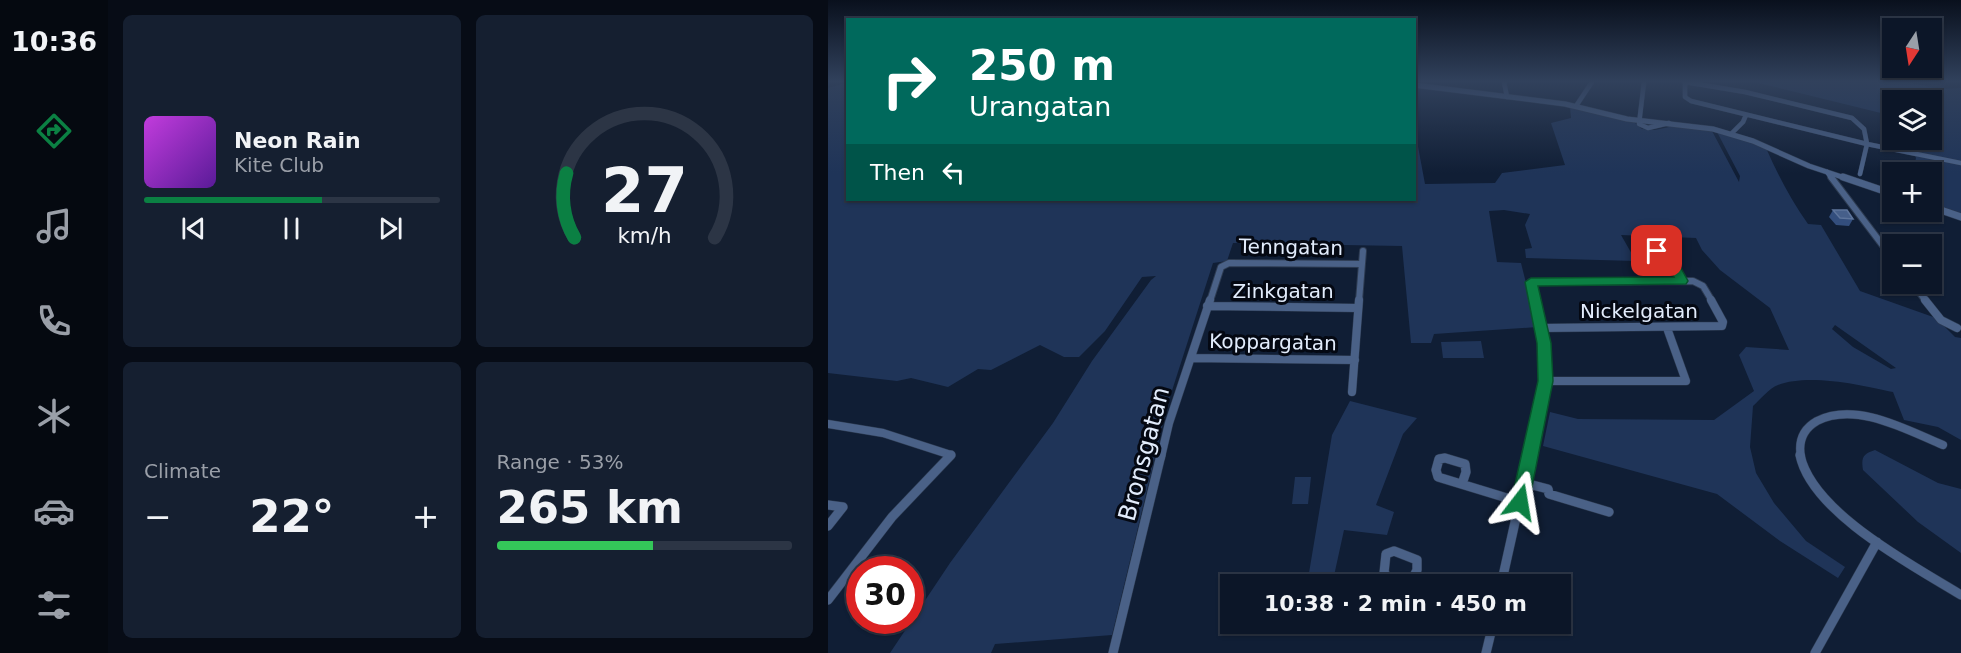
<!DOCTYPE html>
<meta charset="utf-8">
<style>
:root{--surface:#0c1628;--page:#151f30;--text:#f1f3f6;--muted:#9a9fa8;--line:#2c3545;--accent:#0b8043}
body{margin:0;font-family:"DejaVu Sans",sans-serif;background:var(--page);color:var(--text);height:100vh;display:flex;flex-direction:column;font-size:22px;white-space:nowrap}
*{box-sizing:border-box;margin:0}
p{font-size:20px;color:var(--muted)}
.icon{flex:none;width:33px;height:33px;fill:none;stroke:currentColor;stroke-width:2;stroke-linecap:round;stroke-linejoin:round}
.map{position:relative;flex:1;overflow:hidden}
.sheet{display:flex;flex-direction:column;gap:15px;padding:15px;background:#070c16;width:720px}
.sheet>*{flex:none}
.hud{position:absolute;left:18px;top:18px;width:570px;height:183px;border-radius:0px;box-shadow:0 2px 4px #0004,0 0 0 2px var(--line);background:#00695c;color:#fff;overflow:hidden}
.needle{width:39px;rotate:192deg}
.fabs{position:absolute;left:1054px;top:18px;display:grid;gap:12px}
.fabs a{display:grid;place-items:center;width:60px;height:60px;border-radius:0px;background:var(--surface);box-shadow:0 2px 4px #0004,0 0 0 2px var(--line);font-size:30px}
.speed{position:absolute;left:18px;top:556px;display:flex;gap:12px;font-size:30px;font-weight:700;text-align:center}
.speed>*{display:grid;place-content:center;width:78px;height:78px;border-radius:50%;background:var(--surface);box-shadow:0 2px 4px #0004,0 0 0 2px var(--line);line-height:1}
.speed .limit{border:9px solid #d22;background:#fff;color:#111}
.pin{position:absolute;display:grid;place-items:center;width:51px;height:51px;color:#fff;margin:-26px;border-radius:12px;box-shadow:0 3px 9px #0006}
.me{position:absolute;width:66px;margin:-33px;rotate:14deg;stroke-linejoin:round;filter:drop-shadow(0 0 4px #0008)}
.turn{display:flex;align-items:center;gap:21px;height:126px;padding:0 24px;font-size:27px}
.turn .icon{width:78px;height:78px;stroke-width:2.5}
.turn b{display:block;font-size:42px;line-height:51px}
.then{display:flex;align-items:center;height:57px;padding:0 24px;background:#0003;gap:12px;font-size:22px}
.big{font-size:45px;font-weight:800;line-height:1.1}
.sheet .widget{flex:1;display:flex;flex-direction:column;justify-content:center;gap:9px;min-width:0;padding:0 21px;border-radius:9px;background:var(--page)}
.sheet .dial{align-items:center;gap:0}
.dial svg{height:156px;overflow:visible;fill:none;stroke:var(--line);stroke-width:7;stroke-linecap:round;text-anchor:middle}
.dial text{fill:var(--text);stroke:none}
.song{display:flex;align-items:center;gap:18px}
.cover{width:72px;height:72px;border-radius:9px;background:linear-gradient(135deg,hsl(290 70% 55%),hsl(270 70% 35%))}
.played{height:6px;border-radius:3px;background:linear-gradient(90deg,var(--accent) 60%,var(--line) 60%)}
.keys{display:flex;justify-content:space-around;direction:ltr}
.heat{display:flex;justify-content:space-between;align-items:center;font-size:33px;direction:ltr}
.charge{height:9px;border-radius:4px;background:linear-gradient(90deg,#34c759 53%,var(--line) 0)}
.sheet .tiles{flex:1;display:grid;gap:15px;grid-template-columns:repeat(2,1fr)}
.trip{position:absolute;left:392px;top:574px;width:351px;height:60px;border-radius:0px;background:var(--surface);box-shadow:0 2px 4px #0004,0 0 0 2px var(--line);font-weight:800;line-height:60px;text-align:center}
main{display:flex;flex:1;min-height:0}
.tabs{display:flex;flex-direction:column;width:108px;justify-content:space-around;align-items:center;background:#050910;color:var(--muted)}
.tabs .icon{width:42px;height:42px}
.tabs .selected{color:var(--accent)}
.tabs b{font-size:27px;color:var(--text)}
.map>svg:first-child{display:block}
.green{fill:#1f3458;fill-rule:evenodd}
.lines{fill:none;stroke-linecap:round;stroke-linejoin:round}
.minor-far3-casing{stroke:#2d3b51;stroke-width:5}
.minor-far2-casing{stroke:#2d3b51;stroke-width:8}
.minor-far1-casing{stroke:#2d3b51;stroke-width:9}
.minor-casing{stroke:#2d3b51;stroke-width:10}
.tertiary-far1-casing{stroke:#2d3b51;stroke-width:6}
.tertiary-casing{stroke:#2d3b51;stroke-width:8}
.minor-far3{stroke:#4a6187;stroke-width:4.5}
.minor-far2{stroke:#4a6187;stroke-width:6}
.minor-far1{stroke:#4a6187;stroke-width:8}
.minor{stroke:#4a6187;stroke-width:9}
.tertiary-far1{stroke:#4a6187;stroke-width:5}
.tertiary{stroke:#4a6187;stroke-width:7}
.wall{fill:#334e7d}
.building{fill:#465f8a;stroke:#5e759c;stroke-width:1.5}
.route{fill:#0b8043;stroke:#07532c;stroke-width:1.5}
.labels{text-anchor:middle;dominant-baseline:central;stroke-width:6;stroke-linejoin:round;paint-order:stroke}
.street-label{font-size:20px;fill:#e2ecfc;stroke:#040812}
.near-street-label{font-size:24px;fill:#e2ecfc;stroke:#040812}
</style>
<main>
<nav class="tabs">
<b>10:36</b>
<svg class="icon selected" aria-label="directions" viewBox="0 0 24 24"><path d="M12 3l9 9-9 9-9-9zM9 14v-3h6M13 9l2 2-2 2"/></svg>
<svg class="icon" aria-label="music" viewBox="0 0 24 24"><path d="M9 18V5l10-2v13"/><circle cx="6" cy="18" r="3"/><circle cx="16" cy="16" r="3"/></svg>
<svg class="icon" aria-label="phone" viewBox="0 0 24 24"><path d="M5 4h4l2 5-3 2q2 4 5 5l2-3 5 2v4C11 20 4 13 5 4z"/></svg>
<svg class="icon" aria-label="climate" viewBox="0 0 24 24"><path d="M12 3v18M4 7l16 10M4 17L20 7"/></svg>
<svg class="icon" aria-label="car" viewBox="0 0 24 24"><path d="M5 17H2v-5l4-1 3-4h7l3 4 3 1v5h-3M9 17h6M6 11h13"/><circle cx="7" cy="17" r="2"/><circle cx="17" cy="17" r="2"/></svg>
<svg class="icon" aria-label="filters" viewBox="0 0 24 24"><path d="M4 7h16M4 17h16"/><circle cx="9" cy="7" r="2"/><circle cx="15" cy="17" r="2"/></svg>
</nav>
<section class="sheet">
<div class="tiles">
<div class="widget">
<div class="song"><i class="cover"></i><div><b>Neon Rain</b><p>Kite Club</p></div></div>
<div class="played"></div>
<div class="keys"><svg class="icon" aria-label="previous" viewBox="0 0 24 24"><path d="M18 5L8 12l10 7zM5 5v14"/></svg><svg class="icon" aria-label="pause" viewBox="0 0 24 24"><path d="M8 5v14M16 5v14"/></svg><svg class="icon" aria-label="next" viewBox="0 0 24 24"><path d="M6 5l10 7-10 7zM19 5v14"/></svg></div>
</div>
<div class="widget dial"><svg viewBox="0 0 100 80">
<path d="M14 69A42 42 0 1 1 86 69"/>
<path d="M14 69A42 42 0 0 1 10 36" stroke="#0b8043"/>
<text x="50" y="56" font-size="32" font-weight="700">27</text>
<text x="50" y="72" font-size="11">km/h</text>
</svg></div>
<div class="widget"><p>Climate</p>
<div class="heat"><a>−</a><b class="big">22°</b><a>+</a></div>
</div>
<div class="widget"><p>Range · 53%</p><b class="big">265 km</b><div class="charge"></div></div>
</div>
</section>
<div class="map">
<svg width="1133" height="653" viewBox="0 0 1133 653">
<rect width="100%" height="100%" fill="#101e35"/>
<path class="green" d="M927,82H1078L1112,89L1133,88V214L1105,204L1108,180L1104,179V172H1085L1088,158L1080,140H1104V100H1065V116Z
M19,83L20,200H586L587,140L589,141L597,184L667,183L674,173L737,165L723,123L743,118L742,107L806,122L814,129L827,130L846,126L884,131L911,182L912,176L889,132L938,148C950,175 963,200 980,224L993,225L1032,291L1108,318L1127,337L1133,338V440L1110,427L1076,420L1065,392C1034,385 980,373 950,385C941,388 932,400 925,406L922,447L928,473L946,503L978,541L1017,567L1010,578L952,541L889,494L715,446L722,412L750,419L886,420L926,391L911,355L918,347L961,350L942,308L892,270L874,250L868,238L793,235L808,261L698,258L697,249L704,248L697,225L702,214L676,210L661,211L669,262L693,263L709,327L606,334L603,343H583L574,246L405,243L399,261L385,263L340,403L284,635L167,644L163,653H62L122,563L225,423L264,361L323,280L328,276L314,277L277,331L251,357H236L212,345L163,370L150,369L120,387L83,378L69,381L0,373V88ZM1007,325L1068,368L1063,369L1025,347L1004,329Z
M653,341L656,358H615L613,342Z
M522,401L589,418L575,434L548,505L566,512L559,535L516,530L504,585H479L504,435Z
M1047,450L1110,483L1133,489V553L1090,522L1035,470C1033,457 1035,454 1047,450Z
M467,477H483L480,504H464Z"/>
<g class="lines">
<g class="minor-far3-casing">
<path id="minor-far3" d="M676,82L679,97
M816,82L811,124L820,128L841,123
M857,82L917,92L1024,118L1036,129L1039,144L863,101L857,97Z
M748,106L764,82
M903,134L915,122L918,115
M1039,144L1133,163
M999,172L1004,179
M1032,174L1039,144"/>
</g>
<g class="minor-far2-casing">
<path id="minor-far2" d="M1003,177L1065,259
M840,260L832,258L829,251H835L854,281
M1085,284L1098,301
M382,301L393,267L401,263L534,264
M531,301L535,251
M707,301L703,282L865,281L875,286L884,301"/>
</g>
<g class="minor-far1-casing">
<path id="minor-far1" d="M1097,300L1113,320L1129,328
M379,306L530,308
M713,328L894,326L895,322L883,300
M363,358L527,360
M718,381H858L839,328
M524,392L531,300
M0,424L55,433L123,455L121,457
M333,457L341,423L382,300
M701,457L718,381L716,343L707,300
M973,457C970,441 975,429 989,421C1028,401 1079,430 1115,445"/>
</g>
<g class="minor-casing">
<path id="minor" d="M972,455C984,513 1086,566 1133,595
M697,483L720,489L721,494L781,512
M634,484L638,472L637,464L617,458L611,459L608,470L610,477L692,502
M0,505L15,507L0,526
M566,551L589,560V570L583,582L563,580L556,573L558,554Z
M587,577L609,585
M673,585L702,455
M0,600L64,517L123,455
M285,653L333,455
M658,653L665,624
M987,653L1049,542"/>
</g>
<g class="tertiary-far1-casing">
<path id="tertiary-far1" d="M586,85L737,104L799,119L885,129L925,141L981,166L1020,179"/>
</g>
<g class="tertiary-casing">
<path id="tertiary" d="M1015,177L1065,194
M1104,207L1133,217"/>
</g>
<use href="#minor-far3" class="minor-far3"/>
<use href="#minor-far2" class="minor-far2"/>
<use href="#minor-far1" class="minor-far1"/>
<use href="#minor" class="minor"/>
<use href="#tertiary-far1" class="tertiary-far1"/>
<use href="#tertiary" class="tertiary"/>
</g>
<path class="wall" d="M1005,210L1025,219L1021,226L1008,225L1001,217Z"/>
<path class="building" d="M1005,210H1019L1025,219L1012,218Z"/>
<linearGradient id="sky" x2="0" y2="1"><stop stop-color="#09101d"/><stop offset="0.47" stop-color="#31415c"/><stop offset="1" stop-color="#31415c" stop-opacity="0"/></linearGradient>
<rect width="1133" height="173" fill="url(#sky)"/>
<path class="route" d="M829,248L833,249L837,255L848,259L860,281L858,284L710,286L723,343L725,381L701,502L698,508L692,510L686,508L683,502L710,381L709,343L697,282L703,278L846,277L839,264L828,260L823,251Z"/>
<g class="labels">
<g class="street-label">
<text transform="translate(463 247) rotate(1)">Tenngatan</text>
<text x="455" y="291">Zinkgatan</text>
<text x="811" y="311">Nickelgatan</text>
<text transform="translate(445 342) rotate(1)">Koppargatan</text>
</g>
<g class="near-street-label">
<text transform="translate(316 454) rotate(-75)">Bronsgatan</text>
</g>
</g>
</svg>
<div class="fabs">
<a><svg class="needle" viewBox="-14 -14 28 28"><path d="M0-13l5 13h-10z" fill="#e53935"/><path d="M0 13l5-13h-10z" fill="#9a9fa8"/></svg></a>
<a><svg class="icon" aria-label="layers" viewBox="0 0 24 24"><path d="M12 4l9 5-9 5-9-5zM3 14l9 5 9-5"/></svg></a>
<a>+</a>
<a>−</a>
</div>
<div class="speed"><div class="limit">30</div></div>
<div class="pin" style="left:829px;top:251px;background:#d93025"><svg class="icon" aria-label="arrive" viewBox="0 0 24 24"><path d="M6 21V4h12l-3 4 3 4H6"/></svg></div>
<svg class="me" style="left:692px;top:502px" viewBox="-20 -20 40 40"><path d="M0-17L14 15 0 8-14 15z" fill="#0b8043" stroke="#fff" stroke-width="4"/></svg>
<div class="trip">10:38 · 2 min · 450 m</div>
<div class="hud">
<div class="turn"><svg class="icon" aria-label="right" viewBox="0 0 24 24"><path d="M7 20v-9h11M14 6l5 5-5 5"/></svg><div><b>250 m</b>Urangatan</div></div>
<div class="then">Then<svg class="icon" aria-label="left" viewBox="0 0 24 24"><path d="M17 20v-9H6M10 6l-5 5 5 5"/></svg></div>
</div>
</div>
</main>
